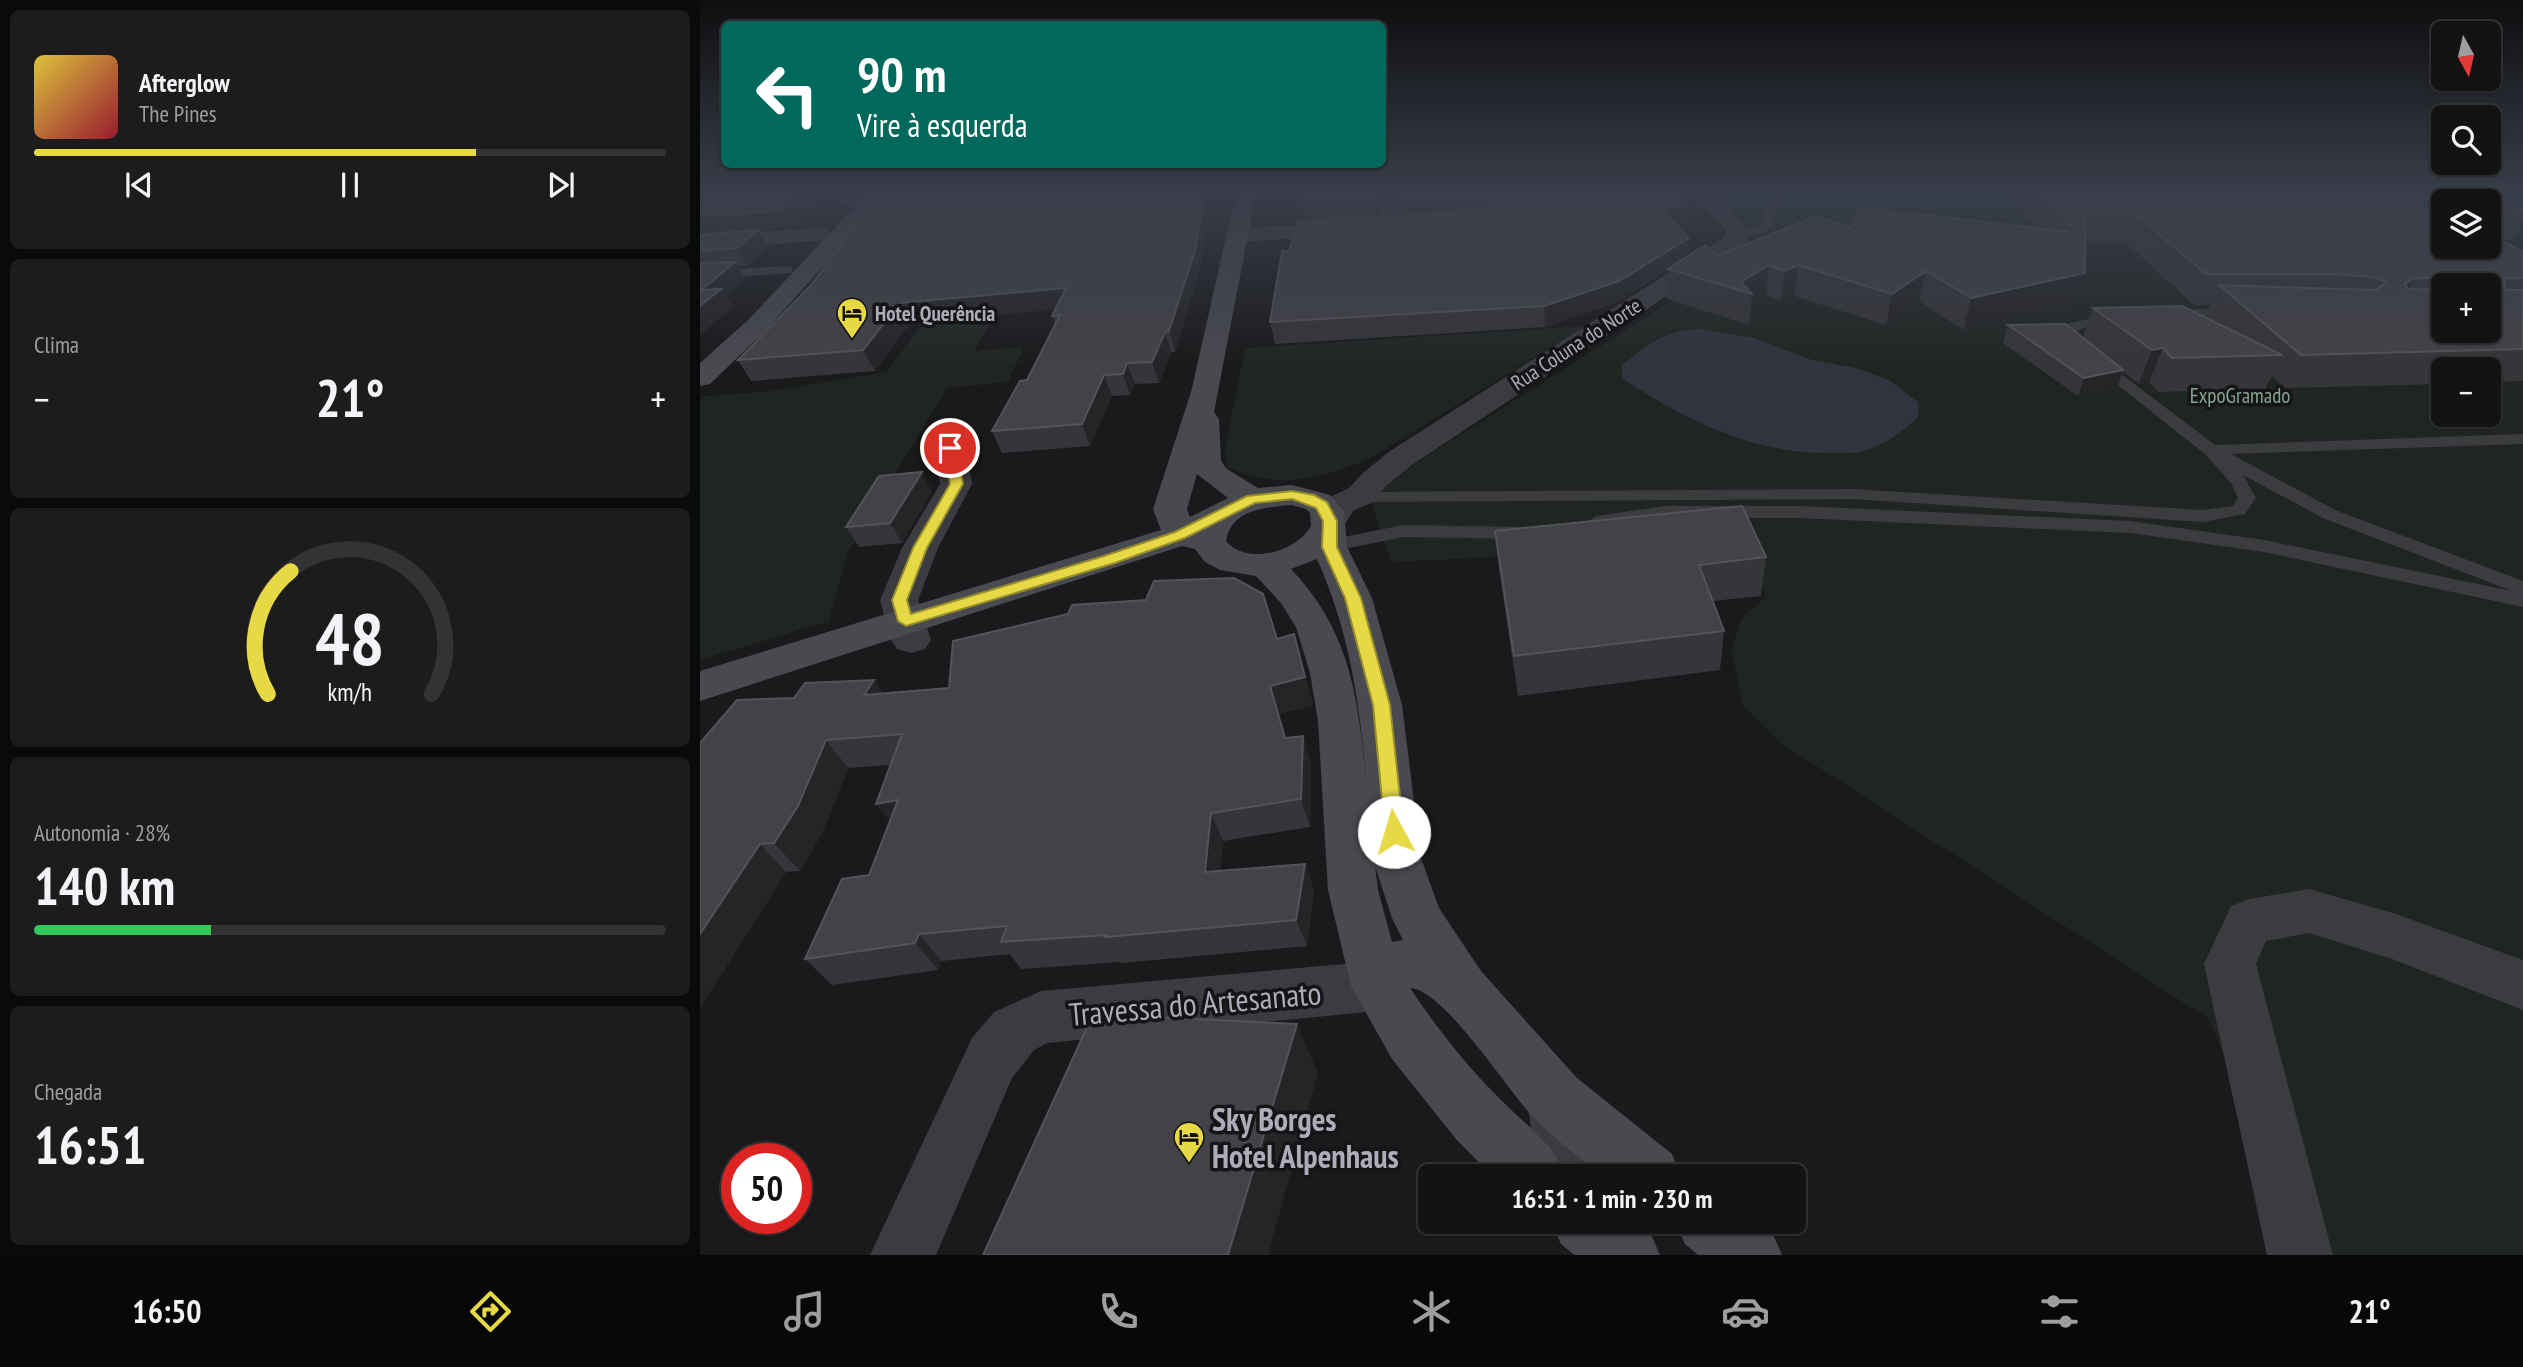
<!DOCTYPE html>
<html lang="pt">
<meta charset="utf-8">
<style>
:root{--surface:#141314;--page:#1d1c1d;--text:#f1f3f6;--muted:#9d9ea0;--line:#333234;--accent:#e7d945}
body{margin:0;font-family:"PT Sans Narrow",sans-serif;background:var(--page);color:var(--text);height:100vh;display:flex;flex-direction:column;font-size:26px;white-space:nowrap}
*{box-sizing:border-box;margin:0}
p{font-size:23px;color:var(--muted)}
.icon{flex:none;width:38px;height:38px;fill:none;stroke:currentColor;stroke-width:2;stroke-linecap:round;stroke-linejoin:round}
.map{position:relative;flex:1;overflow:hidden}
.sheet{display:flex;flex-direction:column;gap:10px;padding:10px;background:#0b0a0b;width:700px}
.sheet>*{flex:none}
.guide{position:absolute;left:21px;top:21px;width:665px;height:147px;border-radius:10px;box-shadow:0 2px 5px #0004,0 0 0 2px var(--line);background:#00695c;color:#fff;overflow:hidden}
.needle{width:46px;rotate:172deg}
.fabs{position:absolute;left:1731px;top:21px;display:grid;gap:14px}
.fabs a{display:grid;place-items:center;width:70px;height:70px;border-radius:10px;background:var(--surface);box-shadow:0 2px 5px #0004,0 0 0 2px var(--line);font-size:35px}
.speed{position:absolute;left:21px;top:1143px;display:flex;gap:14px;font-size:35px;font-weight:700;text-align:center}
.speed>*{display:grid;place-content:center;width:91px;height:91px;border-radius:50%;background:var(--surface);box-shadow:0 2px 5px #0004,0 0 0 2px var(--line);line-height:1}
.speed .limit{border:10px solid #d22;background:#fff;color:#111}
.pin{position:absolute;display:grid;place-items:center;width:60px;height:60px;color:#fff;margin:-30px;border:4px solid #fff;border-radius:50%;box-shadow:0 2px 7px #0007}
.me{position:absolute;width:77px;margin:-38px;rotate:354deg;stroke-linejoin:round;filter:drop-shadow(0 0 5px #0008)}
.turn{display:flex;align-items:center;gap:24px;height:147px;padding:0 21px;font-size:32px}
.turn .icon{width:91px;height:91px;stroke-width:2.5}
.turn b{display:block;font-size:49px;line-height:60px}
.big{font-size:52px;font-weight:700;line-height:1.1}
.sheet .widget{flex:1;display:flex;flex-direction:column;justify-content:center;gap:10px;min-width:0;padding:0 24px;border-radius:10px;background:var(--page)}
.sheet .dial{align-items:center;gap:0}
.dial svg{height:182px;overflow:visible;fill:none;stroke:var(--line);stroke-width:7;stroke-linecap:round;text-anchor:middle}
.dial text{fill:var(--text);stroke:none}
.song{display:flex;align-items:center;gap:21px}
.cover{width:84px;height:84px;border-radius:10px;background:linear-gradient(135deg,hsl(50 70% 55%),hsl(350 70% 35%))}
.played{height:7px;border-radius:4px;background:linear-gradient(90deg,var(--accent) 70%,var(--line) 70%)}
.keys{display:flex;justify-content:space-around;direction:ltr}
.heat{display:flex;justify-content:space-between;align-items:center;font-size:38px;direction:ltr}
.charge{height:10px;border-radius:5px;background:linear-gradient(90deg,#34c759 28%,var(--line) 0)}
.trip{position:absolute;left:718px;top:1164px;width:388px;height:70px;border-radius:10px;background:var(--surface);box-shadow:0 2px 5px #0004,0 0 0 2px var(--line);font-weight:700;line-height:70px;text-align:center}
.dock{display:flex;height:112px;justify-content:space-around;align-items:center;background:#080808;color:var(--muted)}
.dock .icon{width:49px;height:49px}
.dock .current{color:var(--accent)}
.dock b{font-size:32px;color:var(--text)}
main{display:flex;flex:1;min-height:0}
.map>svg:first-child{display:block}
.green{fill:#1f2622;fill-rule:evenodd}
.water{fill:#30343f}
.lines{fill:none;stroke-linecap:round;stroke-linejoin:round}
.service{fill:#3b3b40;fill-rule:evenodd}
.minor{fill:#3b3b40;fill-rule:evenodd}
.tertiary{fill:#3b3b40;fill-rule:evenodd}
.secondary{fill:#494950;fill-rule:evenodd}
.wall{fill:#363539;fill-rule:evenodd}
.shaded-wall{fill:#252427}
.building{fill:#434247;stroke:#535359;stroke-width:2;fill-rule:evenodd}
.route{fill:#e7d945;stroke:#968d2d;stroke-width:2}
.labels{text-anchor:middle;dominant-baseline:central;stroke-width:7;stroke-linejoin:round;paint-order:stroke}
.far-poi-label{font-size:21px;font-weight:bold;fill:#adadba;stroke:#151416;text-anchor:start}
.far-street-label{font-size:21px;fill:#adadba;stroke:#151416}
.far-park-label{font-size:21px;fill:#85a48e;stroke:#151416}
.near-street-label{font-size:32px;fill:#adadba;stroke:#151416}
.near-poi-label{font-size:32px;font-weight:bold;fill:#adadba;stroke:#151416;text-anchor:start}
</style>
<main>
<section class="sheet">
<div class="widget">
<div class="song"><i class="cover"></i><div><b>Afterglow</b><p>The Pines</p></div></div>
<div class="played"></div>
<div class="keys"><svg class="icon" aria-label="previous" viewBox="0 0 24 24"><path d="M18 5L8 12l10 7zM5 5v14"/></svg><svg class="icon" aria-label="pause" viewBox="0 0 24 24"><path d="M8 5v14M16 5v14"/></svg><svg class="icon" aria-label="next" viewBox="0 0 24 24"><path d="M6 5l10 7-10 7zM19 5v14"/></svg></div>
</div>
<div class="widget"><p>Clima</p>
<div class="heat"><a>−</a><b class="big">21°</b><a>+</a></div>
</div>
<div class="widget dial"><svg viewBox="0 0 100 80">
<path d="M14 69A42 42 0 1 1 86 69"/>
<path d="M14 69A42 42 0 0 1 24 15" stroke="#e7d945"/>
<text x="50" y="56" font-size="32" font-weight="700">48</text>
<text x="50" y="72" font-size="11">km/h</text>
</svg></div>
<div class="widget"><p>Autonomia · 28%</p><b class="big">140 km</b><div class="charge"></div></div>
<div class="widget"><p>Chegada</p><b class="big">16:51</b></div>
</section>
<div class="map">
<svg width="1823" height="1255" viewBox="0 0 1823 1255">
<rect width="100%" height="100%" fill="#1a191b"/>
<path class="green" d="M1019,193H1823V1255H1600L1593,1221L1509,1019L1084,745L1042,704L1032,651L1041,619L1066,596L1053,558L819,556L691,562L670,498L719,461L1057,247V238ZM1743,201H1788V247H1743ZM1743,285H1788V331H1743ZM1743,369H1788V415H1743Z
M295,315L274,351L324,347L308,382L247,388L147,554L129,621L0,660V400L6,396L73,391L186,372L222,325Z
M886,326L669,459C618,480 580,489 528,468L525,449L545,348Z"/>
<path class="water" d="M1001,329L1054,338L1112,360L1156,368L1189,380L1218,402V417C1202,433 1185,444 1164,451C1154,454 1142,453 1132,453C1056,455 985,420 923,379L921,366C947,344 966,330 1001,329Z"/>
<g class="lines">
<path class="service" d="M1075,193H1086L1076,208L1072,225L1063,233L1034,239V233L1055,227L1062,222L1064,208Z
M87,266L92,267V273L0,279V271Z
M1536,308L1543,312L1541,315L1470,318L1463,314L1470,310Z
M1414,314L1421,318L1419,321L1380,329L1374,334L1375,339L1515,445L1823,434V444L1531,454L1635,510L1823,581V607L1564,552L1430,533L1100,518H965L896,528L887,522L896,516L965,506H1100L1430,521L1564,540L1812,591L1623,518L1543,475L1556,498L1545,514L1503,522L1152,499L650,502L641,497L650,492L1152,489L1503,510L1533,506L1538,498L1531,483L1505,454L1362,341L1359,333L1370,323Z
M703,525L823,527L832,533L823,539L703,537L619,554L609,548L619,542Z"/>
<path class="minor" d="M177,193H284L274,199L152,207L145,205L142,201L145,197Z
M679,193H699L701,228L698,233H682L679,228Z
M993,193H1014L1044,224L1049,236L1042,246L712,465L685,487L673,502L653,511L641,531L629,534L617,531L612,524L628,498L649,488L663,473L690,451L1026,236V230Z
M648,223L656,225L659,230L656,235L538,242L530,240L527,235L530,230L538,228Z
M120,228L128,230L131,235L128,240L0,250V236Z
M250,439L261,441L265,448L272,484L238,548L218,600L231,640L225,649L211,653L197,649L191,640L180,600L202,548L240,484L235,448L239,441Z
M1609,889L1696,914L1823,960V1010L1692,959L1609,933L1566,941L1556,964L1633,1255H1567L1504,964L1531,906L1549,899Z
M678,961L697,968L705,986L697,1004L678,1011L347,1043L334,1050L312,1078L236,1255H170L272,1038L294,1012L341,991Z"/>
<path class="tertiary" d="M856,1070L877,1078L885,1099L899,1176H837L827,1099L835,1078Z"/>
<path class="secondary" d="M168,193H189L66,330L10,384L0,386V363L48,320Z
M536,193H556L514,412L519,419L521,461L527,469L558,488L592,485L630,495L644,511L647,547L672,598L702,705L721,858L739,908L781,971L877,1078L972,1154L981,1176H902C880,1158 856,1140 836,1120C808,1092 745,990 710,988C736,1027 766,1065 799,1098C825,1125 852,1141 866,1176H792L756,1139L692,1059L651,986L628,890L618,721L610,673L596,627L581,603L556,576L520,570L505,562L495,549L482,546L0,701V671L461,530L453,509L491,392ZM497,474L528,498L490,517L487,509ZM591,505L606,509L610,513L611,526C597,552 546,566 526,541C532,509 563,508 591,505ZM617,559C649,631 660,702 666,781C658,698 651,632 591,569ZM675,866L692,918L703,940L692,942L678,890Z
M851,1222H936L950,1232L960,1255H874L861,1244Z
M975,1222H1058L1072,1232L1082,1255H998L985,1244Z"/>
</g>
<path class="wall" d="M606,193H677L676,217L702,216L700,199L974,193L987,224L977,225L988,256H1016L1151,228H1338L1308,196L1309,193H1793L1823,208V221L1812,240H1801L1823,252V381L1788,382V369H1743V384L1585,388L1572,376L1565,389L1458,392L1449,382L1439,384L1423,372L1417,388L1378,396L1303,343L1308,325L1383,338L1393,308L1509,319L1506,316L1511,305H1494L1424,241L1385,242V273L1375,303L1263,330L1219,301L1186,325L1094,296L1081,301L1066,295L1051,305L1049,325L967,299L968,270L919,301L845,327L575,344L570,322L589,251L607,221L603,203ZM1743,201H1788V247H1743ZM1743,285H1788L1743,331Z
M58,230L68,247L47,266H37L45,279L26,296L33,307L0,335V235Z
M500,270L475,352H471L459,383L435,384L430,395L412,396L390,446L302,453L292,431L327,380L355,324L352,316L355,309L210,323L175,371L51,381L38,360L110,286Z
M232,492L202,543L159,547L146,527Z
M795,531L1066,557L1061,596L1013,601L1024,631L1020,670L818,696L799,569Z
M594,634L613,705L579,714L586,738L603,736L611,764L610,827L523,841L520,871L605,864L614,891L607,946L422,963L421,962L321,969L310,954L241,961L238,970L132,985L105,959L169,875L190,821L191,765L148,768L122,833L100,871L86,872L0,1008L94,698L174,680L183,693L249,688L577,639Z"/>
<path class="shaded-wall" d="M99,193H135L133,195L121,196L90,227L0,234V216Z
M505,193H513L500,270L475,352L469,331Z
M674,193H677L676,219L674,200Z
M988,205L987,224L960,227L961,209Z
M58,230L68,247L47,266L37,248Z
M989,238L988,257L968,269V270L919,301L845,327L844,306Z
M35,262L45,279L26,296L33,307L0,335L1,290Z
M1069,265L1066,295L1051,305L1052,294L1041,282Z
M1098,265L1094,296L1081,301L1085,271Z
M1226,271L1219,301L1186,325L1192,294Z
M1385,273L1375,303L1263,330L1271,298Z
M1715,278L1698,308L1705,284Z
M366,288L373,308L210,323L175,371L163,350L200,303Z
M465,332L471,352L459,383L452,362Z
M1463,348L1449,382L1439,384L1452,350Z
M427,363L435,384L430,395L423,374Z
M1423,370L1417,388L1378,396L1384,378Z
M404,375L412,396L390,446L382,424Z
M222,472L232,492L202,543L190,523Z
M594,634L613,705L579,714L594,766L570,686Z
M174,680L193,708L164,695Z
M603,736L611,764L610,827L601,799Z
M126,740L148,768L122,833L100,871L74,843Z
M198,800V832L176,804Z
M511,813L523,841L517,899L505,872Z
M60,844L86,872L0,1008V934Z
M605,864L614,891L607,946L596,920Z
M219,934L241,961L238,970L215,943Z
M597,1024L618,1073L568,1255H528Z"/>
<path class="building" d="M0,193H99L81,211L0,216Z
M182,193H505L495,251L469,331L465,332L452,362L427,363L423,374L404,375L382,424L292,431L320,381L327,380L360,315L352,316L366,288L200,303L163,350L38,360L110,286Z
M606,193H674V200L603,203Z
M700,193H974L988,205L961,209L989,238L919,281L844,306L570,322L582,251H589L598,222L786,211L789,203L784,197L700,199Z
M1339,193H1793L1823,208V211L1788,212V201H1743V247H1788V233L1823,252V278H1807L1804,280L1805,290H1823V349L1601,355L1519,285L1676,290L1686,282L1674,277L1632,274H1506L1434,213H1385V273L1271,298L1226,271L1192,294L1098,265L1085,271L1069,265L1041,282L1052,294L968,269L1005,245L1016,256L1117,216L1151,228L1160,207L1378,233ZM1715,278H1761L1763,280L1762,285H1788V331H1743V290L1708,289L1705,284Z
M58,230L37,248L0,251V235Z
M35,262L1,290L21,289L0,306V263Z
M1482,306L1582,355L1472,358L1463,348L1452,350L1393,308Z
M1366,324L1423,370L1384,378L1308,325Z
M222,472L190,523L146,527L179,476Z
M1042,506L1066,557L999,565L1024,631L814,656L795,531Z
M534,578L563,594L577,639L594,634L605,677L570,686L585,738L603,736L601,799L511,813L505,872L605,864L596,920L405,937L406,935L301,942L307,926L219,934L215,943L105,959L142,879L169,875L198,800L176,804L202,734L126,740L98,806L74,843L60,844L0,934V743L37,700L94,698L105,683L174,680L164,695L249,688L253,641L368,614L372,605L446,600L454,581Z
M393,1014L597,1024L528,1255H283Z"/>
<linearGradient id="sky" x2="0" y2="1"><stop stop-color="#0e0e0f"/><stop offset="0.52" stop-color="#383e4a"/><stop offset="1" stop-color="#383e4a" stop-opacity="0"/></linearGradient>
<rect width="1823" height="369" fill="url(#sky)"/>
<path class="route" d="M250,444L257,448L263,484L227,548L207,600L211,614L404,556L475,532L547,496L592,491L614,495L627,502L637,521V547L661,598L690,705L704,832L701,838L694,840L688,838L685,832L673,705L645,598L622,547L623,521L616,508L592,499L555,503L485,538L415,563L206,626L198,621L192,600L213,548L250,484L244,448Z"/>
<defs>
<g id="hotel-pin" transform="scale(1.575)"><path d="M0 17L-7.5 6A9.5 9.5 0 1 1 7.5 6Z" fill="#e7d945" stroke="#151416"/><path d="M-6-4.5h1.5V1H6V5H4.5V3h-9V5H-6ZM-4 0a1.8 1.8 0 1 1 3.6 0ZM.5 0V-2.5h3Q6-2.5 6 0Z" fill="#111"/></g>
</defs>
<g fill-rule="evenodd">
<use href="#hotel-pin" x="152" y="313"/>
<use href="#hotel-pin" x="489" y="1137"/>
</g>
<g class="labels">
<g class="far-poi-label">
<text x="175" y="313">Hotel Querência</text>
</g>
<g class="far-street-label">
<text transform="translate(876 344) rotate(-33)">Rua Coluna do Norte</text>
</g>
<g class="far-park-label">
<text x="1540" y="395">ExpoGramado</text>
</g>
<g class="near-street-label">
<text transform="translate(495 1003) rotate(-5)">Travessa do Artesanato</text>
</g>
<g class="near-poi-label">
<text x="512" y="1119">Sky Borges<tspan x="512" dy="37">Hotel Alpenhaus</tspan></text>
</g>
</g>
</svg>
<div class="fabs">
<a><svg class="needle" viewBox="-14 -14 28 28"><path d="M0-13l5 13h-10z" fill="#e53935"/><path d="M0 13l5-13h-10z" fill="#9d9ea0"/></svg></a>
<a><svg class="icon" aria-label="search" viewBox="0 0 24 24"><circle cx="10" cy="10" r="6"/><path d="M15 15l6 6"/></svg></a>
<a><svg class="icon" aria-label="layers" viewBox="0 0 24 24"><path d="M12 4l9 5-9 5-9-5zM3 14l9 5 9-5"/></svg></a>
<a>+</a>
<a>−</a>
</div>
<div class="speed"><div class="limit">50</div></div>
<div class="pin" style="left:250px;top:448px;background:#d93025"><svg class="icon" aria-label="arrive" viewBox="0 0 24 24"><path d="M6 21V4h12l-3 4 3 4H6"/></svg></div>
<svg class="me" style="left:694px;top:832px" viewBox="-20 -20 40 40"><circle r="19" fill="#fff"/><path d="M0-13L10 11 0 6-10 11z" fill="#e7d945"/></svg>
<div class="trip">16:51 · 1 min · 230 m</div>
<div class="guide">
<div class="turn"><svg class="icon" aria-label="left" viewBox="0 0 24 24"><path d="M17 20v-9H6M10 6l-5 5 5 5"/></svg><div><b>90 m</b>Vire à esquerda</div></div>
</div>
</div>
</main>
<nav class="dock">
<b>16:50</b>
<svg class="icon current" aria-label="directions" viewBox="0 0 24 24"><path d="M12 3l9 9-9 9-9-9zM9 14v-3h6M13 9l2 2-2 2"/></svg>
<svg class="icon" aria-label="music" viewBox="0 0 24 24"><path d="M9 18V5l10-2v13"/><circle cx="6" cy="18" r="3"/><circle cx="16" cy="16" r="3"/></svg>
<svg class="icon" aria-label="phone" viewBox="0 0 24 24"><path d="M5 4h4l2 5-3 2q2 4 5 5l2-3 5 2v4C11 20 4 13 5 4z"/></svg>
<svg class="icon" aria-label="climate" viewBox="0 0 24 24"><path d="M12 3v18M4 7l16 10M4 17L20 7"/></svg>
<svg class="icon" aria-label="car" viewBox="0 0 24 24"><path d="M5 17H2v-5l4-1 3-4h7l3 4 3 1v5h-3M9 17h6M6 11h13"/><circle cx="7" cy="17" r="2"/><circle cx="17" cy="17" r="2"/></svg>
<svg class="icon" aria-label="filters" viewBox="0 0 24 24"><path d="M4 7h16M4 17h16"/><circle cx="9" cy="7" r="2"/><circle cx="15" cy="17" r="2"/></svg>
<b>21°</b>
</nav>
